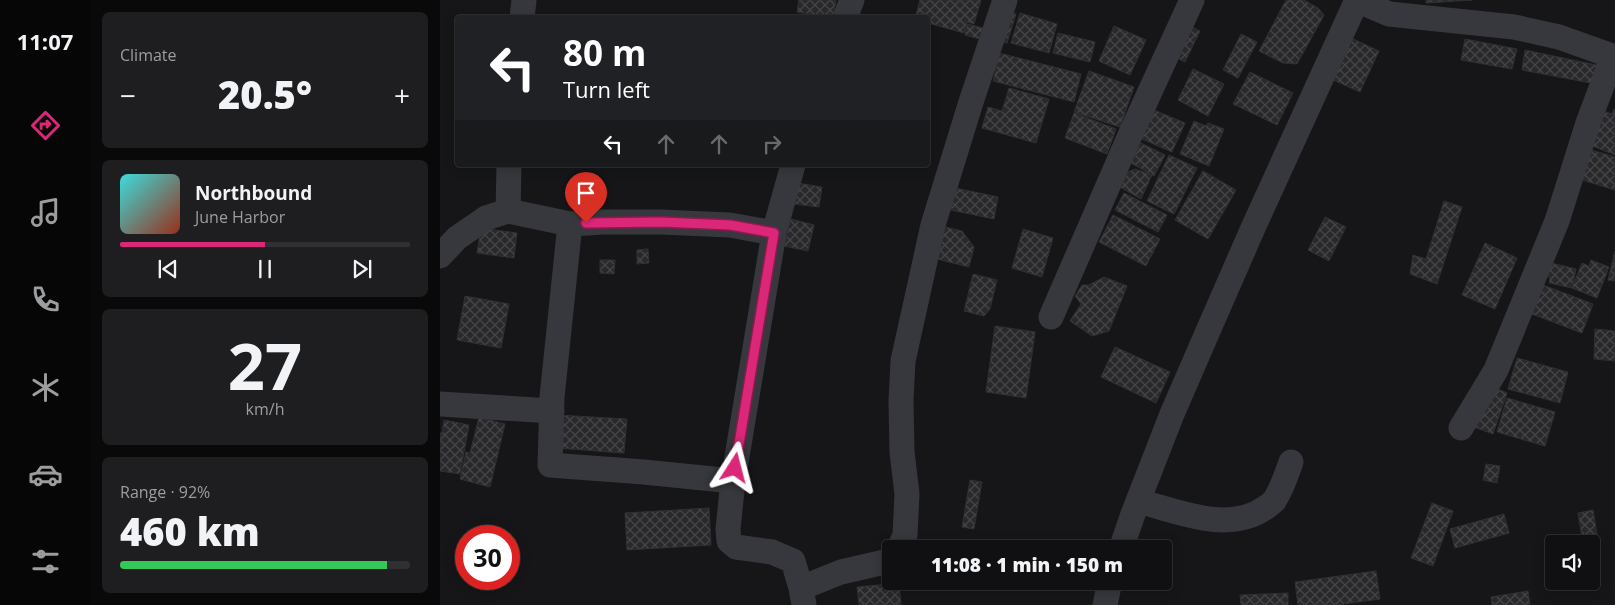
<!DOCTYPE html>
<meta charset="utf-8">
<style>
:root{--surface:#101012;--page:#1e1e20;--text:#f1f3f6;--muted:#9c9d9f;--line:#303032;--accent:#db2777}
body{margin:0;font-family:"Open Sans",sans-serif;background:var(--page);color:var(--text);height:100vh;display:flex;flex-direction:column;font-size:19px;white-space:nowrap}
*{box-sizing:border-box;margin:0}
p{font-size:16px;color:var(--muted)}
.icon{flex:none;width:28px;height:28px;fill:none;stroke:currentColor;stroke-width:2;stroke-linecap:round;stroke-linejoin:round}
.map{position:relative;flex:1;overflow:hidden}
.details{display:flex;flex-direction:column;gap:12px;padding:12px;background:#09090a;width:350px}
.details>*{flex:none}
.top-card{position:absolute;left:15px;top:15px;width:475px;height:152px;border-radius:5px;box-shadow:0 2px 12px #0003,0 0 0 1px var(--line);background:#202124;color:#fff;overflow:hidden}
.controls{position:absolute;left:1105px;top:535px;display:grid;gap:10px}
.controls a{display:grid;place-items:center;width:55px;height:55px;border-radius:5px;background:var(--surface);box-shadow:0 2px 12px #0003,0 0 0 1px var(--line);font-size:25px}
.speed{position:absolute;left:15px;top:525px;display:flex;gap:10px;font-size:25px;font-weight:700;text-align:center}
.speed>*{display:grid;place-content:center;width:65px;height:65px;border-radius:50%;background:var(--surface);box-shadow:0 2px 12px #0003,0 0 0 1px var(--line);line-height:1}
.speed .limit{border:8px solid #d22;background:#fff;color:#111}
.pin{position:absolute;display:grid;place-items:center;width:42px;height:42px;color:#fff;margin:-51px -21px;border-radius:50% 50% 50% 0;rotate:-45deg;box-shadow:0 0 5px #0007}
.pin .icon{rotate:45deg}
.me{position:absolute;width:55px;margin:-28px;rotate:9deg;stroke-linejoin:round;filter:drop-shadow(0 0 4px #0008)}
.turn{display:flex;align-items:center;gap:18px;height:105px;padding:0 25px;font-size:22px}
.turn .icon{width:65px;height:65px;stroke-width:2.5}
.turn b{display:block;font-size:35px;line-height:42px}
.lanes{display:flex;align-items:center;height:48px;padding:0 25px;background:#0003;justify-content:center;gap:25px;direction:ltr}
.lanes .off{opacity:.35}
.big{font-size:38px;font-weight:800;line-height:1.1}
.details .widget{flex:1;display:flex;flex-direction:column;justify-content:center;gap:8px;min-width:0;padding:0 18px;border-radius:8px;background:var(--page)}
.details .dial{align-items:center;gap:0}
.dial b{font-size:65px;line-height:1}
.song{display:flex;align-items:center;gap:15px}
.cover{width:60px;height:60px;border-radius:8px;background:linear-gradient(135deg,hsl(180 70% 55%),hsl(10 70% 35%))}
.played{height:5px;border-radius:2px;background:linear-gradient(90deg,var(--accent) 50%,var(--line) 50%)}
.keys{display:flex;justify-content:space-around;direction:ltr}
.heat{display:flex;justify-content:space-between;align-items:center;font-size:28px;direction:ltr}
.charge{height:8px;border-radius:4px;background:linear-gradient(90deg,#34c759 92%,var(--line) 0)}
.trip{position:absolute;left:442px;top:540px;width:290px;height:50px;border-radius:5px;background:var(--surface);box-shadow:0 2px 12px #0003,0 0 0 1px var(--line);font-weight:800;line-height:50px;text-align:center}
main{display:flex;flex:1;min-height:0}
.dock{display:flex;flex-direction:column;width:90px;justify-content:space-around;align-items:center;background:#060607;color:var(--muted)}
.dock .icon{width:35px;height:35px}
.dock .active{color:var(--accent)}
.dock b{font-size:22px;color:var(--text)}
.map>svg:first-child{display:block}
.building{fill:url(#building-cross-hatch);stroke:#303034}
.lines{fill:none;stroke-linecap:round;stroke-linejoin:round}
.minor{stroke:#37383d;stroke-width:25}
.route-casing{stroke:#8e194d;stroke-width:12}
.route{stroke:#db2777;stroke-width:9}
</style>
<main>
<nav class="dock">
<b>11:07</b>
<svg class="icon active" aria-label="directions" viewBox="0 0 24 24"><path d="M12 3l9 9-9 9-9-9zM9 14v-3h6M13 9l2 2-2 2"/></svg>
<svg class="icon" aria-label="music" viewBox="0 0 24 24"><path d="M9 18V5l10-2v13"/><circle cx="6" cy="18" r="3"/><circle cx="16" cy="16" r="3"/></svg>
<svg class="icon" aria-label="phone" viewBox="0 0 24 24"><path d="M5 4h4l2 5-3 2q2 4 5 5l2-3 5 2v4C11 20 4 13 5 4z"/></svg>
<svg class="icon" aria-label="climate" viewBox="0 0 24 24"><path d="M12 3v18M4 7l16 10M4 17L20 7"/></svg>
<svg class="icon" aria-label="car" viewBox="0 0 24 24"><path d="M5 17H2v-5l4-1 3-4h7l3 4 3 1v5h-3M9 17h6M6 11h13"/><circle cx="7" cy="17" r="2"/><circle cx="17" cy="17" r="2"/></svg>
<svg class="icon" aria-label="filters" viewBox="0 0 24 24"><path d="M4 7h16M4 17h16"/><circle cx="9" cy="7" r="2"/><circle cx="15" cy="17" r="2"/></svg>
</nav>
<section class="details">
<div class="widget"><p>Climate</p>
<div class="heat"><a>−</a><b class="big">20.5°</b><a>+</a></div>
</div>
<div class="widget">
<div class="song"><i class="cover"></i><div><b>Northbound</b><p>June Harbor</p></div></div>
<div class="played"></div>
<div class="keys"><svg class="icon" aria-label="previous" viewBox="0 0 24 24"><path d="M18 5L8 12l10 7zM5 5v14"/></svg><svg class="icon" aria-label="pause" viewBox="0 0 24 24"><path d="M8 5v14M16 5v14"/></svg><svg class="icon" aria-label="next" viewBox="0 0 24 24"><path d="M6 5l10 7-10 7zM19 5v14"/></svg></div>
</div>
<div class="widget dial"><b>27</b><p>km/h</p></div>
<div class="widget"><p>Range · 92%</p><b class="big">460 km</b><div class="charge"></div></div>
</section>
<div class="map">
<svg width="1175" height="605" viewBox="0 0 1175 605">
<defs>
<pattern id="building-cross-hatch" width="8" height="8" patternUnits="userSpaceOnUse" patternTransform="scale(1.25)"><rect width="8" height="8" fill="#29292c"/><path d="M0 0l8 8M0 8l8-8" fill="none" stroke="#454548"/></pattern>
</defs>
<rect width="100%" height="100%" fill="#161618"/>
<path class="building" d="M359,0H396L393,18L357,12Z
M480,0H541L534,24L527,22L524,33L488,23V18H475Z
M846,0H864L878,8L884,15L857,64L843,63L819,51Z
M986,0H1032L986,3Z
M566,13L576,14L567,43L558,40Z
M580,13L617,24L609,53L571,43Z
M527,24L543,28L540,39L525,35Z
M674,26L706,40L690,75L659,61Z
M750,26L760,31L745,62L735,57Z
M618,33L655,42L650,62L613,53Z
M801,34L817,42L798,78L783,70Z
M909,37L939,51L920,92L891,79Z
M1025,39L1077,49L1072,69L1021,60Z
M1085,50L1161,66L1156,84L1082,70Z
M559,53L641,74L634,102L553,81Z
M753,69L784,84L768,116L738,100Z
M649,71L694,87L680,127L634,112Z
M810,72L853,93L837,125L793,104Z
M569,88L609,99L596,143L542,128L548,107L562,111Z
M1174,109H1175V155L1150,145L1163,111L1172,114Z
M714,110L745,123L732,152L702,139Z
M634,113L676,129L667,154L625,138Z
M754,121L766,126L768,123L784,129L769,166L740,154Z
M701,143L725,155L714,176L691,163Z
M1148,149L1175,157V190L1139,179Z
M729,155L757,168L734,214L707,201Z
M695,169L712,175L701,199L680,187L688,172Z
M763,171L796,190L768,239L735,220Z
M357,183L382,187L379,207L354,204Z
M515,188L558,197L554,219L511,210Z
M684,193L727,215L718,232L675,210Z
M1004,201L1022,207L997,284L970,274L973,255L986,259Z
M673,215L720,239L706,266L659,242Z
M885,217L906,227L889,261L868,250Z
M351,219L374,225L368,251L344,246Z
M501,226L522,231L534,247L529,267L493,258Z
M41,228L77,233L74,258L37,253Z
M583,229L613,238L602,277L572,268Z
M1045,243L1077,258L1055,309L1022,295Z
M208,249L209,263L197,264V250Z
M1175,251V281L1168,280Z
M160,260H175L174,274L160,273Z
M1151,260L1169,267L1157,298L1132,288L1142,263L1149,266Z
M1103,261L1136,269L1132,288L1109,283L1110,277L1100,275Z
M533,274L557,280L550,309L544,316L524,311Z
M664,277L687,286L669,331L652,336L630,321L641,304L635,296L642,285H649Z
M1103,285L1153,304L1142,333L1092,314Z
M25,296L69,304L61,348L17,340Z
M555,326L595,332L586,398L546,392Z
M1155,329L1175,331V361L1154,359Z
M675,347L730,372L716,403L661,377Z
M1077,358L1128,372L1120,403L1068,389Z
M1053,387L1067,393L1053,434L1034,427Z
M1067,398L1115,412L1105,446L1057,432Z
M118,415L187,419L184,453L116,448Z
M39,417L65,424L50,487L20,479L26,452L30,453Z
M4,420L29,425L20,474L0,471V433H2Z
M1046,464L1060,466L1057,483L1043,480Z
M530,480L542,482L534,529L522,527Z
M992,503L1013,511L993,566L971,558Z
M269,508L271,545L187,550L185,513Z
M1153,510L1157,534L1142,537L1138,513Z
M1064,514L1069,533L1015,548L1010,529Z
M936,571L940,599L897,605H858L855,582Z
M459,583L461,605H419L417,587Z
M1088,591L1090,605H1052L1051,597Z
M848,593V605H801L800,595Z"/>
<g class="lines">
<path class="minor" d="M916,0L949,14L1074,27L1119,37L1175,57
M82,18L84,0
M405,18L412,0
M68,211L69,165
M130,224L112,397L110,465L204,472L293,481L334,233L353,165
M0,256L17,238L46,218L68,211L130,224L163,222H221L290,225L334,233
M611,317L691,133L752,0
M0,404L112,411
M1021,428L1056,370L1117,221L1148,123L1173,56
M293,481L288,529L289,541L296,547L332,552L353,561L361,588L364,605
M698,501C737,511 788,534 825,508C828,506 831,504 834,501C842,489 846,476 851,462
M459,549L465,535L467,494L462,452L461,401L463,361L493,225L531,102L565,0
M681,549L693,514L732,414L768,331L813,228L917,0
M361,588L401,572L449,561L451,558
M665,605L670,581"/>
</g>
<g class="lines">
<g class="route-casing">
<path id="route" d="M146,223L221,222L290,225L334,233L295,468"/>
</g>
<use href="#route" class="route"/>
</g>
</svg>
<div class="controls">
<a><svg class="icon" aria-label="sound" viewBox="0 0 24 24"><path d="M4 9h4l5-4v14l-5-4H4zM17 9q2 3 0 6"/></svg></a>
</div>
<div class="speed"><div class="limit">30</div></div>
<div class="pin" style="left:146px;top:223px;background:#d93025"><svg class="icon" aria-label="arrive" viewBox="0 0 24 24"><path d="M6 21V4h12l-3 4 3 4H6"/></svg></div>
<svg class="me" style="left:295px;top:468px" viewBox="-20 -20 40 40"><path d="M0-17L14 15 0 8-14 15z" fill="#db2777" stroke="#fff" stroke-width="4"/></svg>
<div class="trip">11:08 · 1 min · 150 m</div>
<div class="top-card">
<div class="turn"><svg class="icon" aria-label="left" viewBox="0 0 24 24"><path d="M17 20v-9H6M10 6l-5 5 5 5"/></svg><div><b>80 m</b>Turn left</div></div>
<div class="lanes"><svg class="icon" aria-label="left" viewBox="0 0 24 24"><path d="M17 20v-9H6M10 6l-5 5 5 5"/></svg><svg class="icon off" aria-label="ahead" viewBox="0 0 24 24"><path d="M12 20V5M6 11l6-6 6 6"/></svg><svg class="icon off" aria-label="ahead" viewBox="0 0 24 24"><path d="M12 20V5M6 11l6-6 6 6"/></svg><svg class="icon off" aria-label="right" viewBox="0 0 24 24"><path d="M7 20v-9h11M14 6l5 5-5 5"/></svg></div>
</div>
</div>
</main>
